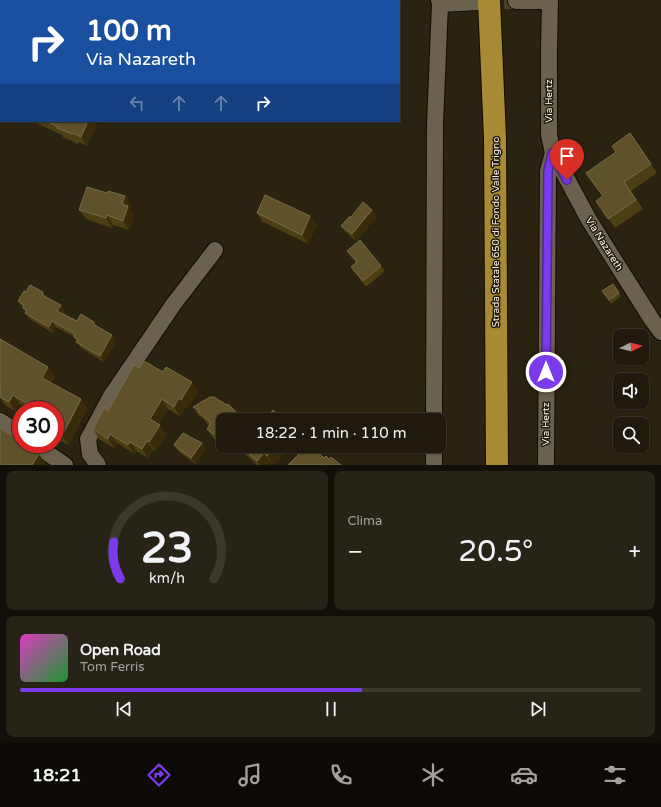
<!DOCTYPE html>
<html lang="it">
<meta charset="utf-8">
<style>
:root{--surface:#201a0e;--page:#282317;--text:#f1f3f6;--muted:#a2a19e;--line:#3d382e;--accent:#7c3aed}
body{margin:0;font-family:"Varela Round",sans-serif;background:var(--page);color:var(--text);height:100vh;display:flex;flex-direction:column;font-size:15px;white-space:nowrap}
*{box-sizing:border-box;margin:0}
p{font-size:13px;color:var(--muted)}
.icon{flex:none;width:22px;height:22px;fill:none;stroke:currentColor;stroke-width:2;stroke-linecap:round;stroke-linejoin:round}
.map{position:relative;height:465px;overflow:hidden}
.details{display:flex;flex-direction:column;gap:6px;padding:6px;background:#120e08;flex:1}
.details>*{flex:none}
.top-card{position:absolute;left:0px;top:0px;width:400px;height:122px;box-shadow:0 1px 3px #0004,0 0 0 1px var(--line);background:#1a4fa0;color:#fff;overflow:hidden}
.needle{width:26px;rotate:84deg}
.tools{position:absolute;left:613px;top:329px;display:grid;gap:8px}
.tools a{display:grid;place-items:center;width:36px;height:36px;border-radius:8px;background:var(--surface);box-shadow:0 1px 3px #0004,0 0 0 1px var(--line);font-size:20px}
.speed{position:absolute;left:12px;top:401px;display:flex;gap:8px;font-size:20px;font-weight:700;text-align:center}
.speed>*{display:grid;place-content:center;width:52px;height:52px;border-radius:50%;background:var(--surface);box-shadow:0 1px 3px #0004,0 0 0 1px var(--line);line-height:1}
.speed .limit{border:6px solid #d22;background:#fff;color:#111}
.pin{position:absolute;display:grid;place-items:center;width:34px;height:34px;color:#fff;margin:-41px -17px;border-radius:50% 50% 50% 0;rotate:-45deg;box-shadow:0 0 4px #0007}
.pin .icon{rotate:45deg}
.me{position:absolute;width:44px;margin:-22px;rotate:0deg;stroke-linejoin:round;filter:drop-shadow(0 0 3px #0008)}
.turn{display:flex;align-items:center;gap:14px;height:84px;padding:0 20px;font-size:18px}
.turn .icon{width:52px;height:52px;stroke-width:2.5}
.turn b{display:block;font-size:28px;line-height:34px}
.lanes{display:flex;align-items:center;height:38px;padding:0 20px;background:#0003;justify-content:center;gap:20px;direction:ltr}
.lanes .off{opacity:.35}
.big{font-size:30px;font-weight:600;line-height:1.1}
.details .card{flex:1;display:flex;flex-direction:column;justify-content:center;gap:6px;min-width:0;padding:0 14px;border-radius:8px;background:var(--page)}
.details .dial{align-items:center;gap:0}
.dial svg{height:104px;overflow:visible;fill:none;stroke:var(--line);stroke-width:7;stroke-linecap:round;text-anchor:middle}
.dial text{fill:var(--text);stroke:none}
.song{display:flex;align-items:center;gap:12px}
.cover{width:48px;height:48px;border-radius:6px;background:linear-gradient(135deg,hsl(310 70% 55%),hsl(130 70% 35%))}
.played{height:4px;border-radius:2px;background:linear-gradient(90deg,var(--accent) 55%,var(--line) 55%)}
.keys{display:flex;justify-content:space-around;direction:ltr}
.heat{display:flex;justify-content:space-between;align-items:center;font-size:22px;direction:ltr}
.details .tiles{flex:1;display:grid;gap:6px;grid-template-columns:1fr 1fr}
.card:last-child{grid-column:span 2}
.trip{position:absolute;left:216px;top:413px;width:230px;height:40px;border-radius:8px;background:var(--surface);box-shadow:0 1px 3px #0004,0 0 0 1px var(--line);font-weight:600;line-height:40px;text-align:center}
.tab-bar{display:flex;height:64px;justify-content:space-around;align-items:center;background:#0d0a06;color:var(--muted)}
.tab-bar .icon{width:28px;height:28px}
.tab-bar .active{color:var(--accent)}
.tab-bar b{font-size:18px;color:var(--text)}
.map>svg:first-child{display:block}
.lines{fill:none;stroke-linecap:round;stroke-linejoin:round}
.minor-tunnel{stroke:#494232;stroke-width:16;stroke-dasharray:16 8;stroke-linecap:butt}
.minor-casing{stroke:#130d01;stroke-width:18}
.highway-casing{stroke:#130d01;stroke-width:24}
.minor{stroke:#6a624f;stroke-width:16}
.highway{stroke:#a88934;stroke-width:22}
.wall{fill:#4d3f14}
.shaded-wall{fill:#372b0a}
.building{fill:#5f522b;stroke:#776b49}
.route-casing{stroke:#51269a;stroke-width:10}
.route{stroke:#7c3aed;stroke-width:7}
.labels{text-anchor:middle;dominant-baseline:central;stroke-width:3;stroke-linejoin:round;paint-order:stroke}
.street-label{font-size:10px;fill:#f8f3e9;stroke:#201a09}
</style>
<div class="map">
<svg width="661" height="465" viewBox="0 0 661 465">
<rect width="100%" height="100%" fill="#2a2312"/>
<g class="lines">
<path class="minor-tunnel" d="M480,2L516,1"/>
<g class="minor-casing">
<path id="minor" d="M439,0L440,4L480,2
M516,1H550
M553,153L589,220L652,320L661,332
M434,420L435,124L440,4
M0,421L21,435
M34,444L65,465
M98,465L90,454L88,439L111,396L173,305L215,250
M434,465V446
M546,465L548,171L553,153L549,135V49L550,0"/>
</g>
<g class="highway-casing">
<path id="highway" d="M489,0L495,138L497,465"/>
</g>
<use href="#minor" class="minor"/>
<use href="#highway" class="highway"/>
</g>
<path class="wall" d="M193,0H210L209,1H194Z
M256,0H284V1L280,0V1H256Z
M1,75V107L0,106V77Z
M32,121H94L97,125L87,146L79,142L78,144L63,137L62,135Z
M630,133L657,173L631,191L643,209L615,228L596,201L603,196L616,152Z
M107,193L125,196L131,205L130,209L134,215L129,230L113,225L112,228L86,219L79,210Z
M372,210L377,216L356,241L346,232L341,226L351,217Z
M257,213L310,216L317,225L308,244L263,222Z
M347,251L381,266L385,271L366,287L351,267L356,262Z
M613,284L621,296L611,304L602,291Z
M26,292H43L46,297L61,305L65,312L64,314L77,321L94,322L97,327L112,335L116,341L104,362L81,348L74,337L56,327L53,333L30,319L25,313L26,312L23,308L18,301Z
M0,339L48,367L55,376L51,383L81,399L87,408L69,445L55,438V410H29L20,404L15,411L5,405L0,397Z
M139,368L163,372L198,391L187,409L185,407L180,416L168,409L159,424L166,434L156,451L153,450L148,458L136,451L135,454L117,443L114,448L99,439L93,429L108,411Z
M193,407L223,420V445L213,438L207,429L209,426L205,421L202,417L199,416Z
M202,443L206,449L196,464L179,452L174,445Z
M224,446H233L230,450Z
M236,446H289V447L273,465L270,462L268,465H257Z"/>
<path class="shaded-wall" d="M272,0H280V1H272Z
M88,121H94L97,125L87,146L81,137Z
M125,196L131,205L130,209L134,215L129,230L123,221L122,204Z
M372,210L377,216L356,241L352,234Z
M107,215L113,225L112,228L106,218Z
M310,216L317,225L308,244L302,235Z
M61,305L65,312L62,317L57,311Z
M52,321L56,327L53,333L49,327Z
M112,335L116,341L104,362L100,356Z
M48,367L55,376L48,387L42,378Z
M192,382L198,391L187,409L181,400Z
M13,395L20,404L15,411L9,402Z
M179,398L185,407L180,416L174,407Z
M81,399L87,408L69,445L62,436Z
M162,399L168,409L157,428L150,419Z
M27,401L33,410H31L26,403Z
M160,425L166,434L156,451L149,442Z
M110,434L117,443L114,448L108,439Z
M147,441L153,450L148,458L142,449Z
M130,442L136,451L135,454L128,445Z
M202,443L206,449L196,464L191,458Z
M227,446H233L230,450Z
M275,446H289V447L273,465L267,456Z
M264,453L270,462L268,465H260L257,461Z
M39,454L46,464L45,465H32Z"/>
<path class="building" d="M1,75V101L0,100V77Z
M46,121H88L81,137L73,133L72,134L57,128L58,127Z
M630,133L651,164L624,182L636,200L608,219L596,201L603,196L586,173L616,152L612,146Z
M87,187L107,193L108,191L125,196L122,204L128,206L123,221L107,215L106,218L79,210Z
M265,195L310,216L302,235L257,213Z
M363,202L372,210L352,234L341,226L349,217H351Z
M360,240L381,266L363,281L351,267L357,262L347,251Z
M613,284L619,293L609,300L602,291Z
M30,285L43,292L42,295L61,305L57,311L77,321L81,314L94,322L93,324L112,335L100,356L76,342L78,340L74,337L75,334L52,321L49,327L25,313L27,310L23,308L24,305L18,301L24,291L26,292Z
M0,339L48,367L42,378L81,399L62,436L55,433V410H46L48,407L27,401L26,403L13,395L9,402L0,397V394L1,392L0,391Z
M144,361L163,372L166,367L192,382L181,400L179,398L174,407L162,399L150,419L160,425L149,442L147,441L142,449L130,442L128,445L110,434L108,439L93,429L104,408L108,411L134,365L139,368Z
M210,397H214L227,405L228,404L244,420H223V441L207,429L211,423L198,412L199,410L193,407Z
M273,410L284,420H264Z
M0,428L9,434L18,435L21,441V444H24L39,454L32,465H0Z
M183,433L202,443L191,458L174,445Z
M240,446H275L267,456L264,453L257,461Z
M307,446H311L324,458L326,456L329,459L331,457L341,465H288Z"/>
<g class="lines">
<g class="route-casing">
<path id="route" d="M546,372L548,171L552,153L567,180"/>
</g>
<use href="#route" class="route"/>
</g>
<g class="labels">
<g class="street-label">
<text transform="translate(549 101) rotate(-90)">Via Hertz</text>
<text transform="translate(496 232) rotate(-90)">Strada Statale 650 di Fondo Valle Trigno</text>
<text transform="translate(604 244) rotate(58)">Via Nazareth</text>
<text transform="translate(546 424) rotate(-90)">Via Hertz</text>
</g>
</g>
</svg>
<div class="tools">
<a><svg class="needle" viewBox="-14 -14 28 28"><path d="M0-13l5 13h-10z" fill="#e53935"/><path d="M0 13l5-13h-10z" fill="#a2a19e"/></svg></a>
<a><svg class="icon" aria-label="sound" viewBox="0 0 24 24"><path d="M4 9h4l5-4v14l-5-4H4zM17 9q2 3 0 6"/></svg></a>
<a><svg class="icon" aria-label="search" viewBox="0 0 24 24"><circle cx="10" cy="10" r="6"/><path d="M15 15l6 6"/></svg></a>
</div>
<div class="speed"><div class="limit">30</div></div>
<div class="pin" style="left:567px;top:180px;background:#d93025"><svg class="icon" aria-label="arrive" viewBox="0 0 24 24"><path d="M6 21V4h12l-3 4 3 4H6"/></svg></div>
<svg class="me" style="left:546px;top:372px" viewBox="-20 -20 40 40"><circle r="17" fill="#7c3aed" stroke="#fff" stroke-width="3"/><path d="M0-11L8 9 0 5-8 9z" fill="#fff"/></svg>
<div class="trip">18:22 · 1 min · 110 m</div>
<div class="top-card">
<div class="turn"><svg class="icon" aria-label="right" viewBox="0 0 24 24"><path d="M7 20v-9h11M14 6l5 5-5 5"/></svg><div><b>100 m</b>Via Nazareth</div></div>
<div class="lanes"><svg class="icon off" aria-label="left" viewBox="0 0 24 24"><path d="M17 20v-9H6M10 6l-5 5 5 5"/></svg><svg class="icon off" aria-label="ahead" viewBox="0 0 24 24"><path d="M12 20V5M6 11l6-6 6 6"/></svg><svg class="icon off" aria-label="ahead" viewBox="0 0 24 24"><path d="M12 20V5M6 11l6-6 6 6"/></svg><svg class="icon" aria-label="right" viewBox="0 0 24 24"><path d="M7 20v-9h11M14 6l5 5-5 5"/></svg></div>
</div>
</div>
<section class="details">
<div class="tiles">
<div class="card dial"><svg viewBox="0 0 100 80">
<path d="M14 69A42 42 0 1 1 86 69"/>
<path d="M14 69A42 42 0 0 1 9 41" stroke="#7c3aed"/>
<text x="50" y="56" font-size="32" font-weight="700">23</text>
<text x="50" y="72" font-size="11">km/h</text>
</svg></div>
<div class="card"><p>Clima</p>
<div class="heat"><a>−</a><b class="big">20.5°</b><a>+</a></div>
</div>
<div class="card">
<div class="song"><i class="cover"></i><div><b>Open Road</b><p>Tom Ferris</p></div></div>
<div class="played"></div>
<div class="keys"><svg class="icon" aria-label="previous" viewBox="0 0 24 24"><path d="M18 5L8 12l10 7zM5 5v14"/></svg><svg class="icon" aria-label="pause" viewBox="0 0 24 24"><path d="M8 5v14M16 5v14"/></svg><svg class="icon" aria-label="next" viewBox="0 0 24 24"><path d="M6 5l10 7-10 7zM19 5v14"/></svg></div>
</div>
</div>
</section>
<nav class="tab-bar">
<b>18:21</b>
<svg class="icon active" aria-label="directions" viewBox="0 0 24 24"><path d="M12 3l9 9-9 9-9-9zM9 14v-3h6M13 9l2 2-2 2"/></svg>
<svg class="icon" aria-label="music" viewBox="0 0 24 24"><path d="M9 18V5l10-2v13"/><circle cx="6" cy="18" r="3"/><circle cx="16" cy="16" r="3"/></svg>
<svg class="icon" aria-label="phone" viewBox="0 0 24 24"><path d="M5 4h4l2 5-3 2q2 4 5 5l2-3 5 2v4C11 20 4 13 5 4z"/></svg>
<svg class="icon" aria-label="climate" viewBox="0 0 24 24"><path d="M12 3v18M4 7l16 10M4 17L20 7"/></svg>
<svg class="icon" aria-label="car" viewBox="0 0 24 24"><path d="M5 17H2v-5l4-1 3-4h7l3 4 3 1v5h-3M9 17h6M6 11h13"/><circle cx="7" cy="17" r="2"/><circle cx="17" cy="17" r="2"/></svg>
<svg class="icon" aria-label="filters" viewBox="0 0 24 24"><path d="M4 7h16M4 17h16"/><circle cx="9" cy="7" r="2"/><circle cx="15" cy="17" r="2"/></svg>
</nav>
